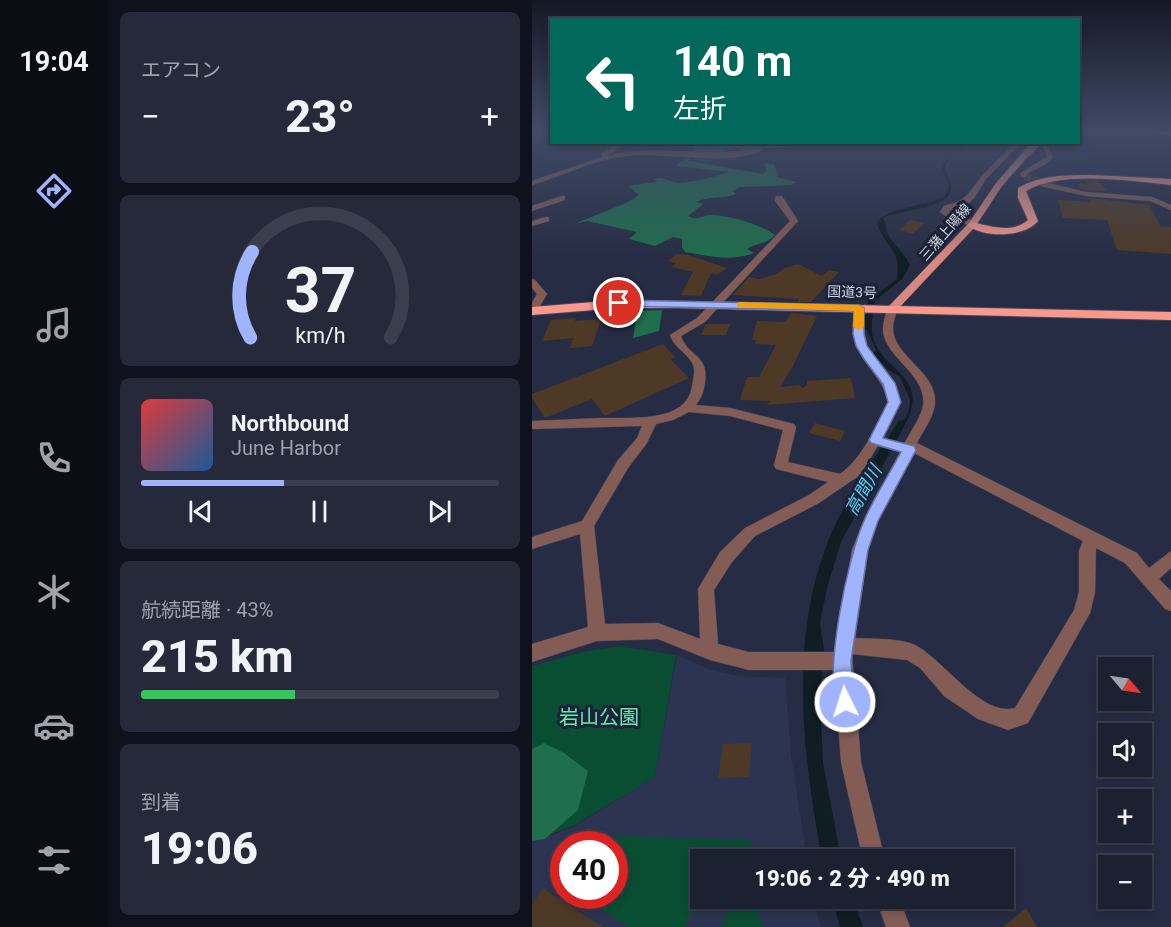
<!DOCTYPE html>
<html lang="ja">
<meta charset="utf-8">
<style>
:root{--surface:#1c2132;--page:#25293a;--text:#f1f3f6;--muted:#a0a3ac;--line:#3a3e4d;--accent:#a0b3fd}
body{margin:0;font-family:Roboto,"Noto Sans JP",sans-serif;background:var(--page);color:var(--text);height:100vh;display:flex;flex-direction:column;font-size:22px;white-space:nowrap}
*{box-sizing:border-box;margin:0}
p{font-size:20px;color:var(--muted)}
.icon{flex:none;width:33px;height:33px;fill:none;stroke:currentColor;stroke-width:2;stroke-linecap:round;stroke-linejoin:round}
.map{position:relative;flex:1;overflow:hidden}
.details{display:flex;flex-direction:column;gap:12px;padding:12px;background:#0f121c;width:424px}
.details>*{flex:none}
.hud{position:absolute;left:18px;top:18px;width:530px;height:126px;border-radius:0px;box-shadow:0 3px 9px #0003,0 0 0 2px var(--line);background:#00695c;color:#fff;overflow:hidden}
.needle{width:39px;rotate:119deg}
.tools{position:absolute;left:566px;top:657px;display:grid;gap:12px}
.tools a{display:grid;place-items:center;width:54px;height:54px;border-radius:0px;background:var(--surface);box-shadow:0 3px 9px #0003,0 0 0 2px var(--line);font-size:30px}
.speed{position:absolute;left:18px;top:831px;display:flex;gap:12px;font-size:30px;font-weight:700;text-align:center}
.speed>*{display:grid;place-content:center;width:78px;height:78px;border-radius:50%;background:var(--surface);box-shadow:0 3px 9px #0003,0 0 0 2px var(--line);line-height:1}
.speed .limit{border:9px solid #d22;background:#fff;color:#111}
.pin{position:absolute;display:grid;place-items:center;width:51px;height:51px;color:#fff;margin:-26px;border:3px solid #fff;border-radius:50%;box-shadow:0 2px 6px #0007}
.me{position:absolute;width:66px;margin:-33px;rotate:356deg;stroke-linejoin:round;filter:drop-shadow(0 0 4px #0008)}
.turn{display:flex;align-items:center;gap:21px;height:126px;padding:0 24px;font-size:27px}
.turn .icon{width:78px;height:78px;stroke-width:2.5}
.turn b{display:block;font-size:42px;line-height:51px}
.big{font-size:45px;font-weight:800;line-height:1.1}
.details .card{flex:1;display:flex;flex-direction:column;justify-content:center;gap:9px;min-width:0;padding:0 21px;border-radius:9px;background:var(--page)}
.details .dial{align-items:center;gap:0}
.dial svg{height:156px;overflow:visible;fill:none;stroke:var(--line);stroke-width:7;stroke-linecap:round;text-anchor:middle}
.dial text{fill:var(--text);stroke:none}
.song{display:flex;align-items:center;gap:18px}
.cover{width:72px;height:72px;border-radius:9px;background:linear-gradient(135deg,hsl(0 70% 55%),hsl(210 70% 35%))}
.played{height:6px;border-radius:3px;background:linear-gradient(90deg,var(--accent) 40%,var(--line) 40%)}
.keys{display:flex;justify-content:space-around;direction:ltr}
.heat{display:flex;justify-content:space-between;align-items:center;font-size:33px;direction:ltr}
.charge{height:9px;border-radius:4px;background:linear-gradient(90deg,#34c759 43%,var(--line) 0)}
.trip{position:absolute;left:158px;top:849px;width:324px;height:60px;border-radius:0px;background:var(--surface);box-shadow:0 3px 9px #0003,0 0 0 2px var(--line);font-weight:800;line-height:60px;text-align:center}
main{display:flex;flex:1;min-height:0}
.tabs{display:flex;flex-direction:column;width:108px;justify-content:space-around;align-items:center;background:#0b0d14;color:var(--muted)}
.tabs .icon{width:42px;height:42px}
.tabs .selected{color:var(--accent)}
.tabs b{font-size:27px;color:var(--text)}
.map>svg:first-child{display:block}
.built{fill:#2c3451;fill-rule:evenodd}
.green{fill:#094d32}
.forest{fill:#1f6e4c}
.water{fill:#0e1e23}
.building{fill:#4e3926}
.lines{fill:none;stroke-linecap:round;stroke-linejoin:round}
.minor-tunnel{stroke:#3f455b;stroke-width:7;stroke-dasharray:7 3;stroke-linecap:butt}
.minor-casing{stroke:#41475c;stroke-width:1}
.major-casing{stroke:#41475c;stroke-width:1}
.highway-casing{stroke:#41475c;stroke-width:2}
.minor{fill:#835c56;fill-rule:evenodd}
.major{fill:#d8887d;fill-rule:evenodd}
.highway{fill:#f9998c;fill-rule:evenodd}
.major-bridge-casing{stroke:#41475c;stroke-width:8;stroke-linecap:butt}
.major-bridge{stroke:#d8887d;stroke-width:8}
.route{fill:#a0b3fd;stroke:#6874a4;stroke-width:1.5}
.slow{fill:#f59e0b}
.labels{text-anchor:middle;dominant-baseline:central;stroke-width:6;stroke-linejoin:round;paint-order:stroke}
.far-street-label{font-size:14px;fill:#cdd2e1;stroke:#1c2339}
.water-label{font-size:18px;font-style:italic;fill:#56d1f4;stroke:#1c2339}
.near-park-label{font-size:20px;fill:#64eaac;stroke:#1c2339}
</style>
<main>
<nav class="tabs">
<b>19:04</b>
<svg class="icon selected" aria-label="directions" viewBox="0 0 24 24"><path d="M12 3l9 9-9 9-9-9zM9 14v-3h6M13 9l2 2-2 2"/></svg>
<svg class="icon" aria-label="music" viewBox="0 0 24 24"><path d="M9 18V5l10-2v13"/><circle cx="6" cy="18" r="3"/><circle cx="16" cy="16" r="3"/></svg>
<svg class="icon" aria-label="phone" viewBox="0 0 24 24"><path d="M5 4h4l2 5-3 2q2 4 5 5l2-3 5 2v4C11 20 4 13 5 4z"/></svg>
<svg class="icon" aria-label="climate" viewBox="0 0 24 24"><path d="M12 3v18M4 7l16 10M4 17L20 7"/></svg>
<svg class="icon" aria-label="car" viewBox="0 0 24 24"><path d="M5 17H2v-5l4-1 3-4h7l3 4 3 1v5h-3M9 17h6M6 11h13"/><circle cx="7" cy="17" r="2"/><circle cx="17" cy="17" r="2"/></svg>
<svg class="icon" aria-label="filters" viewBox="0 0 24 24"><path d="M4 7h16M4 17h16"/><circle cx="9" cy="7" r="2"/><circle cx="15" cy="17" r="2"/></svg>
</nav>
<section class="details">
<div class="card"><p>エアコン</p>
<div class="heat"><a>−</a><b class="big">23°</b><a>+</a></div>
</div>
<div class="card dial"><svg viewBox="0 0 100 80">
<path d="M14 69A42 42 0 1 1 86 69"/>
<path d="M14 69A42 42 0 0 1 15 25" stroke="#a0b3fd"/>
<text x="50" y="56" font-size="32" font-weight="700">37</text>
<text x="50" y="72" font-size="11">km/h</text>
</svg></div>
<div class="card">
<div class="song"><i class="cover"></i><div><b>Northbound</b><p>June Harbor</p></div></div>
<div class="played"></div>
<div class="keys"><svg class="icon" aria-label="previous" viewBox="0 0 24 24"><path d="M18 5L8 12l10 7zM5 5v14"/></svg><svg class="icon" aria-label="pause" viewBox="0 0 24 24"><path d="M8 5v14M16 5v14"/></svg><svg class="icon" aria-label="next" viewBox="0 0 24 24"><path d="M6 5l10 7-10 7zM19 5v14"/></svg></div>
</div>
<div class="card"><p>航続距離 · 43%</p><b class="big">215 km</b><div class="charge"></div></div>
<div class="card"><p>到着</p><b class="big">19:06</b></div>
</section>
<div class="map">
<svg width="639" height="927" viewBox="0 0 639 927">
<rect width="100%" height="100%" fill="#262c43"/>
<path class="built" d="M145,655L181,671L208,676L253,678L259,755L275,859L168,860V898L281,899L289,927H0V842L41,827L123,777ZM32,844H82V896H32Z"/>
<path class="green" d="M89,646L144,655L123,777L41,826L0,841V666L55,651Z
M79,836L219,840L220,859L168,860V896L153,927H96L50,896H82V844H39L41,840Z
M196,899H223L231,927H189L200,902Z"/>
<path class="forest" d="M122,143H281L212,151L206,147L194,150L195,154L163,151V148L123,145Z
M157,158V161L231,174L235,170L232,166L234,163L243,165L245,177L264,182L259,185L209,187L200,191L204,194C191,200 178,195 164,202L171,204L156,216C167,222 172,213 183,215C201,217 228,224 243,235C233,245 227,242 215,249L222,253C199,262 177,256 153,252L150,247V239L141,237L123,246L97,239L105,232L55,221L42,224L94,203L107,195L96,186L123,182L125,180H120C132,175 137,183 147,183C163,182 183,176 198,172L145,166L146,163Z
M130,310L127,331L101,338L105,311Z
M12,743L32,753L56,771L46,810L13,839L0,841V749Z"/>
<path class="water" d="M429,143H434V146L422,154L413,165C413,173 419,179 419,187C420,210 365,210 351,218C355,224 353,226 355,232C358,241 372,252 378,265L370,279L343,301C341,313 338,326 341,338C352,373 396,374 375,421L309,542L295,588L288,623L292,650L288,700L291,763L309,859L290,860C271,754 256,641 297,539C314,497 342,459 367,421L373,419L377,411L378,400L368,377L355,369L341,354L344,350L335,330L331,328L336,301L365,279C370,247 352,248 345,223C354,206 395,207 413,196L417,185L408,166L428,149Z
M300,899H321L331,927H308Z"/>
<path class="building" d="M553,181H565L576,191L554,190L548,188L545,184H556Z
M556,198L617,205L629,227H639V254L585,250L575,220L531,218L526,200L559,202Z
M378,220L392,223L381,234L367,230Z
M145,254L156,255L195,268L185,275L179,273L169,296L149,295L161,272L140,267L144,263L135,261Z
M266,264L290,276L297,270L307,272L279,302H265L267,299L201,295L217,277L227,279L245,274L253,268Z
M259,313L285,316L261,366L248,387L267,385L271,388L275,385V381L319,378L323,398L235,405L238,401L208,400L215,377H227L244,345L223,344L224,340H220L225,321L254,322Z
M44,318L43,321L69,319L60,346L38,348L41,338L10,341L19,320Z
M174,324H198L194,335H169Z
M131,344L143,357L138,359L157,378L73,416L60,399L13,418L0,398V394Z
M283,423L313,431L308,441L277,433Z
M220,743L217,777L186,778L191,744Z
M11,888L70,927H0V904Z
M494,908L505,927H471Z"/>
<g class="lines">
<path class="minor-tunnel" d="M492,176L512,184"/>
<g class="minor-casing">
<path id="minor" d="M88,142H96L75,156C125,143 177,159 227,148L230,150C198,167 131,151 93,156C60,160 31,176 0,185V181L70,157L69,154Z
M181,142H199L212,146L209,148Z
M483,142H490L454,179L442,198L434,205L416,211L424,216L444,221V225C431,225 418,220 408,212L412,206L428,201L436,194L449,177Z
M510,142H517L515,144L521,157L514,164L496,173L494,177H490L488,173L515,157Z
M512,182L554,192L620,197L639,205V210L618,201L554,196L509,186L508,184Z
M30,196H33V200L0,211V206Z
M244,196H250L266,221L173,322L149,336C156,357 177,354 173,382C172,391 170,397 164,405L198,408L262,424L264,427L256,462L308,474C331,458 343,427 356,402C352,378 330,365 323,342C320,331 321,319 322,308L327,305L332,308C331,324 331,339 339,354C349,371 364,382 368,402L351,438L372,444C378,433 386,421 390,410C400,375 350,358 351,328C351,322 354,315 355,309L360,306L364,307L365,309C364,315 361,322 361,328C361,358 411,374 402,409C399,421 390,433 385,443L605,553L617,568L639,551V568L627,579L639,591V611L633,609L593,563L564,548L563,592L558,613L496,723L476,730L446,719L412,696L388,668L375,660L320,654L329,762L353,860H331L309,762L302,670H217L178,660L126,639L65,641L0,662V644L56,627L48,534L0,549V537L50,521L86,460L105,438L110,426L0,429V421C23,420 46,419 69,418C97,417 155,424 160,386C161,380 163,373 162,368C159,354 142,349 138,335L165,318L258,221L243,201ZM157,412L198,416L251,430L242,465L244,469L296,482L277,495L213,528L188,552L166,589L168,639L126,623L73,624L62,526L96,468L115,443L124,424L141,420ZM346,446L368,452L332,520L320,550L303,652H217L186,644L182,590L200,562L223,536L287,503L328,475ZM382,453L551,541L547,551V592L542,610L483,708C450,718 410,658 383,645C368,638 339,639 323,638L336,550L346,520Z
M14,217H17V221L0,226V221Z
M0,279L3,280L15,294L4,313L0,314V303L5,294L0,288Z
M344,898H367L378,927H354Z"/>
</g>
<g class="major-casing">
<path id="major" d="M493,150L500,152L470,186L443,227L364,311H356V307L437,223L464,183Z"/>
</g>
<g class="highway-casing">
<path id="highway" d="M621,130L639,131V136L622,132Z
M560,175L639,179V185C600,181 528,170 494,191L506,221C492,238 451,238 435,225L440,222C458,226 480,234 496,220L486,198V188C508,175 535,175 560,175Z
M87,300L639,312V320L149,308H87L0,315V307Z"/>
</g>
<use href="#minor" class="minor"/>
<use href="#major" class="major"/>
<use href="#highway" class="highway"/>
<g class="major-bridge-casing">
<path id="major-bridge" d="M496,152L505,142"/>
</g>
<use href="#major-bridge" class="major-bridge"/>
</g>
<linearGradient id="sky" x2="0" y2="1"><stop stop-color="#151825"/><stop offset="0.5" stop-color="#414b66"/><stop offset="1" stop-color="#414b66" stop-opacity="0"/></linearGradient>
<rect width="639" height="260" fill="url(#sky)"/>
<path class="route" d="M87,300L327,305L332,308V334L335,346L363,383L369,402L351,438L382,446L384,450L346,521L336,550L319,661L322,702L319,709L313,712L306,709C291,674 316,556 332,521C342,497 357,475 369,452L339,443L337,440L356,402L351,384L332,359L324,346L321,334L322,311L84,306L82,303Z"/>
<path class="slow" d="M208,302L327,305L332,308V327L327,330L321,327L322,311L205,307V303Z"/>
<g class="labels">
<g class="far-street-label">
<text transform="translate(413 232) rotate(-49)">三潴上陽線</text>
<text transform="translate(320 292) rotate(2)">国道3号</text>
</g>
<g class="water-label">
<text transform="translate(331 490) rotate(-60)">高間川</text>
</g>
<g class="near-park-label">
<text x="67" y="717">岩山公園</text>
</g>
</g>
</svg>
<div class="tools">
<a><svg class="needle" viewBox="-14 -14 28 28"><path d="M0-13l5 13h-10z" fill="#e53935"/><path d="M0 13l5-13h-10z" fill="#a0a3ac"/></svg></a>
<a><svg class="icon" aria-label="sound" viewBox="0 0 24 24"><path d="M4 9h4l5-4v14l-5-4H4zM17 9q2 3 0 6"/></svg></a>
<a>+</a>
<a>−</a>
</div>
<div class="speed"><div class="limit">40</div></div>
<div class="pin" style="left:87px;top:303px;background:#d93025"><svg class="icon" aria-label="arrive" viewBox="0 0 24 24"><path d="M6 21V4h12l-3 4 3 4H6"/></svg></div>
<svg class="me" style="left:313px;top:702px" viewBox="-20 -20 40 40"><circle r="17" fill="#a0b3fd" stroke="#fff" stroke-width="3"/><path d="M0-11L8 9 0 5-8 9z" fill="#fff"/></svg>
<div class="trip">19:06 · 2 分 · 490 m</div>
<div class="hud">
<div class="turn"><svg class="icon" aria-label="left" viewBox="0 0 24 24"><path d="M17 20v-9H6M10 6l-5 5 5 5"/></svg><div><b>140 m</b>左折</div></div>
</div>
</div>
</main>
